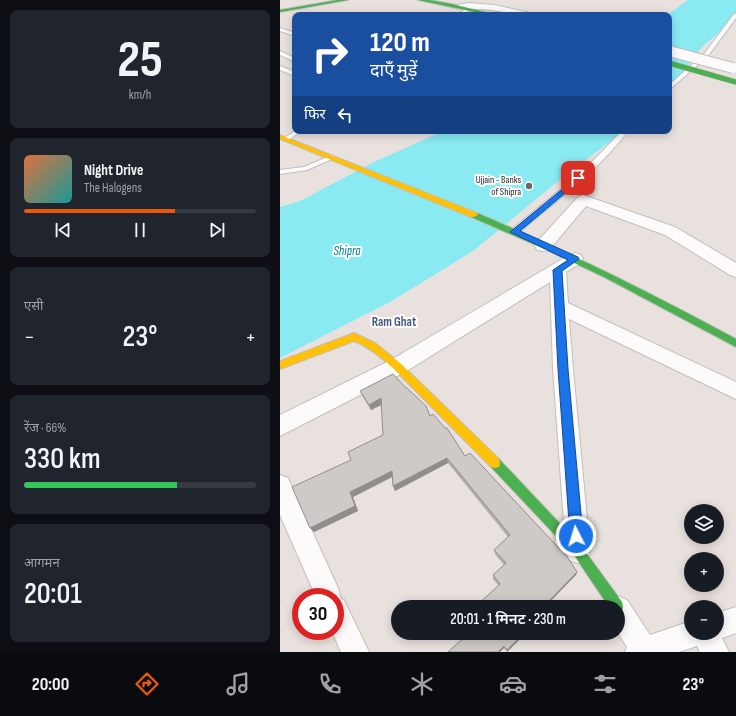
<!DOCTYPE html>
<html lang="hi">
<meta charset="utf-8">
<style>
:root{--surface:#171b24;--page:#20242c;--text:#f1f3f6;--muted:#9ea1a6;--line:#363941;--accent:#ea580c}
body{margin:0;font-family:"Sofia Sans Condensed","Noto Sans Devanagari",sans-serif;background:var(--page);color:var(--text);height:100vh;display:flex;flex-direction:column;font-size:15px;white-space:nowrap}
*{box-sizing:border-box;margin:0}
p{font-size:13px;color:var(--muted)}
.icon{flex:none;width:22px;height:22px;fill:none;stroke:currentColor;stroke-width:2;stroke-linecap:round;stroke-linejoin:round}
.map{position:relative;flex:1;overflow:hidden}
.side{display:flex;flex-direction:column;gap:10px;padding:10px;background:#0d0f14;width:280px}
.side>*{flex:none}
.banner{position:absolute;left:12px;top:12px;width:380px;height:122px;border-radius:8px;box-shadow:0 2px 10px #0003;background:#1a4fa0;color:#fff;overflow:hidden}
.tools{position:absolute;left:404px;top:504px;display:grid;gap:8px}
.tools a{display:grid;place-items:center;width:40px;height:40px;border-radius:50%;background:var(--surface);box-shadow:0 2px 10px #0003;font-size:20px}
.speed{position:absolute;left:12px;top:588px;display:flex;gap:8px;font-size:20px;font-weight:700;text-align:center}
.speed>*{display:grid;place-content:center;width:52px;height:52px;border-radius:50%;background:var(--surface);box-shadow:0 2px 10px #0003;line-height:1}
.speed .limit{border:6px solid #d22;background:#fff;color:#111}
.pin{position:absolute;display:grid;place-items:center;width:34px;height:34px;color:#fff;margin:-17px;border-radius:8px;box-shadow:0 2px 6px #0006}
.me{position:absolute;width:44px;margin:-22px;rotate:355deg;stroke-linejoin:round;filter:drop-shadow(0 0 3px #0008)}
.turn{display:flex;align-items:center;gap:14px;height:84px;padding:0 12px;font-size:18px}
.turn .icon{width:52px;height:52px;stroke-width:2.5}
.turn b{display:block;font-size:28px;line-height:34px}
.then{display:flex;align-items:center;height:38px;padding:0 12px;background:#0003;gap:8px;font-size:15px}
.big{font-size:30px;font-weight:600;line-height:1.1}
.side .widget{flex:1;display:flex;flex-direction:column;justify-content:center;gap:6px;min-width:0;padding:0 14px;border-radius:8px;background:var(--page)}
.side .dial{align-items:center;gap:0}
.dial b{font-size:52px;line-height:1}
.song{display:flex;align-items:center;gap:12px}
.cover{width:48px;height:48px;border-radius:6px;background:linear-gradient(135deg,hsl(20 70% 55%),hsl(180 70% 35%))}
.played{height:4px;border-radius:2px;background:linear-gradient(90deg,var(--accent) 65%,var(--line) 65%)}
.keys{display:flex;justify-content:space-around;direction:ltr}
.heat{display:flex;justify-content:space-between;align-items:center;font-size:22px;direction:ltr}
.charge{height:6px;border-radius:3px;background:linear-gradient(90deg,#34c759 66%,var(--line) 0)}
.trip{position:absolute;left:111px;top:600px;width:234px;height:40px;border-radius:20px;background:var(--surface);box-shadow:0 2px 10px #0003;font-weight:600;line-height:40px;text-align:center}
.tabs{display:flex;height:64px;justify-content:space-around;align-items:center;background:#090b0e;color:var(--muted)}
.tabs .icon{width:28px;height:28px}
.tabs .active{color:var(--accent)}
.tabs b{font-size:18px;color:var(--text)}
main{display:flex;flex:1;min-height:0}
.map>svg:first-child{display:block}
.water{fill:#89eaf2}
.lines{fill:none;stroke-linecap:round;stroke-linejoin:round}
.lane-casing{stroke:#c1bfc0;stroke-width:2}
.street-casing{stroke:#c1bfc0;stroke-width:2}
.fast-casing{stroke:#c1bfc0;stroke-width:2}
.slow-casing{stroke:#c1bfc0;stroke-width:2}
.lane{fill:#fcfafa;fill-rule:evenodd}
.street{fill:#fcfafa;fill-rule:evenodd}
.fast{fill:#4caf50;fill-rule:evenodd}
.slow{fill:#ffc107;fill-rule:evenodd}
.street-bridge-casing{stroke:#c1bfc0;stroke-width:12;stroke-linecap:butt}
.fast-bridge-casing{stroke:#c0bebc;stroke-width:6;stroke-linecap:butt}
.street-bridge{stroke:#fcfafa;stroke-width:10}
.fast-bridge{stroke:#4caf50;stroke-width:5}
.wall{fill:#b1aeab}
.shaded-wall{fill:#908d8b}
.building{fill:#cecac7;stroke:#908d8b}
.route{fill:#1a73e8;stroke:#114b97}
.poi-dot{fill:#6c6968;stroke:#fff;stroke-width:1.5}
.labels{text-anchor:middle;dominant-baseline:central;stroke-width:4;stroke-linejoin:round;paint-order:stroke}
.far-poi-label{font-size:10px;fill:#292929;stroke:#fff;text-anchor:end}
.water-label{font-size:13px;font-style:italic;fill:#027f96;stroke:#fff}
.neighbourhood-label{font-size:13px;font-weight:bold;fill:#455a7d;stroke:#fff}
</style>
<main>
<section class="side">
<div class="widget dial"><b>25</b><p>km/h</p></div>
<div class="widget">
<div class="song"><i class="cover"></i><div><b>Night Drive</b><p>The Halogens</p></div></div>
<div class="played"></div>
<div class="keys"><svg class="icon" aria-label="previous" viewBox="0 0 24 24"><path d="M18 5L8 12l10 7zM5 5v14"/></svg><svg class="icon" aria-label="pause" viewBox="0 0 24 24"><path d="M8 5v14M16 5v14"/></svg><svg class="icon" aria-label="next" viewBox="0 0 24 24"><path d="M6 5l10 7-10 7zM19 5v14"/></svg></div>
</div>
<div class="widget"><p>एसी</p>
<div class="heat"><a>−</a><b class="big">23°</b><a>+</a></div>
</div>
<div class="widget"><p>रेंज · 66%</p><b class="big">330 km</b><div class="charge"></div></div>
<div class="widget"><p>आगमन</p><b class="big">20:01</b></div>
</section>
<div class="map">
<svg width="456" height="652" viewBox="0 0 456 652">
<rect width="100%" height="100%" fill="#e8e1de"/>
<path class="water" d="M408,0H456V18L422,47L389,91V15H387Z
M163,131H344L277,182L193,251L110,302L0,358V207L20,201L92,163Z"/>
<g class="lines">
<g class="lane-casing">
<path id="lane" d="M187,8L191,9L182,15H177Z
M454,14H456V18L428,56L389,90V85L424,54Z
M0,28L15,33V36L0,31Z
M0,51L15,58V62L0,55Z
M0,66L15,72V76L0,70Z
M15,131H22L8,140H4V138Z
M342,131H348C318,171 275,202 237,234H231L230,232L231,230L304,170Z
M52,155L55,157L54,158L27,170L0,174V170L24,167Z"/>
</g>
<g class="street-casing">
<path id="street" d="M189,3L214,5L250,13L252,15C233,15 215,9 196,9C190,8 180,12 175,7L177,5Z
M303,195L395,227L456,263V277L450,275L385,235L306,206L269,250L263,251L257,250L255,246L257,242L298,197Z
M295,253L301,255L303,259L301,263L286,272L288,303L456,382V399L289,319L293,369L310,551L307,560L298,563L289,560L286,551L273,369L270,282L125,372L0,436V415L111,360L289,255Z
M0,475L8,478L58,588L61,599L64,600L89,652H61L52,631H55V597H36L0,515Z
M338,596L347,600L370,635L411,621V633H437V613L456,607V633L442,638L449,652H420L417,646L399,652H345L347,647L338,633V607H326L329,600Z"/>
</g>
<g class="fast-casing">
<path id="fast" d="M58,0H68L0,12V10Z
M138,0H149L172,4L217,15H209Z
M191,213H197C285,250 371,293 456,339V347L324,277L258,246L191,217Z
M215,458L219,459L302,547L342,602L343,607L342,612L338,613V607H329L294,555L211,467L210,463L211,459Z"/>
</g>
<g class="slow-casing">
<path id="slow" d="M0,135L197,213L198,215L194,217H191L0,139Z
M74,333L95,343L120,363L219,459L220,463L219,467L215,468L211,467L113,368C101,357 89,347 74,341L0,369V361Z"/>
</g>
<use href="#lane" class="lane"/>
<use href="#street" class="street"/>
<use href="#fast" class="fast"/>
<use href="#slow" class="slow"/>
<g class="street-bridge-casing">
<path id="street-bridge" d="M389,51L453,68"/>
</g>
<g class="fast-bridge-casing">
<path id="fast-bridge" d="M389,63L456,82"/>
</g>
<use href="#street-bridge" class="street-bridge"/>
<use href="#fast-bridge" class="fast-bridge"/>
</g>
<path class="wall" d="M80,391L150,416L185,456L297,572L296,575L218,585L213,579V575L224,565L215,554L214,550L228,537L168,463L115,491L112,477L73,497L78,511L34,532L71,460L103,435L102,405L91,410L83,397Z
M189,633H246L227,652L224,648L220,652H168Z"/>
<path class="shaded-wall" d="M101,398L103,404L91,410L89,405Z
M167,458L168,463L115,491L113,486Z
M112,471L114,476L73,497L78,511L34,532L30,528L70,492Z
M297,572L296,575L265,607H263Z
M244,633H246L227,652V650Z
M224,646V648L220,652H218Z"/>
<path class="building" d="M113,374L126,388H127L146,406L150,416L153,414L165,428H167L185,456L190,453L288,558L297,572L263,607H195L220,584L213,575L226,563L214,550L230,535L167,458L113,486L112,471L70,492L75,506L30,528L12,487L71,460L68,452L103,435L101,398L89,405L80,391Z
M189,633H244L227,650L224,646L218,652H168Z"/>
<path class="route" d="M298,176L301,177V180L240,231L298,257L299,259L282,271L288,369L303,536L301,540L296,542L292,540L290,536L278,369L273,270L288,260L230,232Z"/>
<circle class="poi-dot" cx="249" cy="186" r="4"/>
<g class="labels">
<g class="far-poi-label">
<text x="241" y="180">Ujjain - Banks<tspan x="241" dy="12">of Shipra</tspan></text>
</g>
<g class="water-label">
<text x="67" y="251">Shipra</text>
</g>
<g class="neighbourhood-label">
<text x="114" y="322">Ram Ghat</text>
</g>
</g>
</svg>
<div class="tools">
<a><svg class="icon" aria-label="layers" viewBox="0 0 24 24"><path d="M12 4l9 5-9 5-9-5zM3 14l9 5 9-5"/></svg></a>
<a>+</a>
<a>−</a>
</div>
<div class="speed"><div class="limit">30</div></div>
<div class="pin" style="left:298px;top:178px;background:#d93025"><svg class="icon" aria-label="arrive" viewBox="0 0 24 24"><path d="M6 21V4h12l-3 4 3 4H6"/></svg></div>
<svg class="me" style="left:296px;top:536px" viewBox="-20 -20 40 40"><circle r="17" fill="#1a73e8" stroke="#fff" stroke-width="3"/><path d="M0-11L8 9 0 5-8 9z" fill="#fff"/></svg>
<div class="trip">20:01 · 1 मिनट · 230 m</div>
<div class="banner">
<div class="turn"><svg class="icon" aria-label="right" viewBox="0 0 24 24"><path d="M7 20v-9h11M14 6l5 5-5 5"/></svg><div><b>120 m</b>दाएँ मुड़ें</div></div>
<div class="then">फिर<svg class="icon" aria-label="left" viewBox="0 0 24 24"><path d="M17 20v-9H6M10 6l-5 5 5 5"/></svg></div>
</div>
</div>
</main>
<nav class="tabs">
<b>20:00</b>
<svg class="icon active" aria-label="directions" viewBox="0 0 24 24"><path d="M12 3l9 9-9 9-9-9zM9 14v-3h6M13 9l2 2-2 2"/></svg>
<svg class="icon" aria-label="music" viewBox="0 0 24 24"><path d="M9 18V5l10-2v13"/><circle cx="6" cy="18" r="3"/><circle cx="16" cy="16" r="3"/></svg>
<svg class="icon" aria-label="phone" viewBox="0 0 24 24"><path d="M5 4h4l2 5-3 2q2 4 5 5l2-3 5 2v4C11 20 4 13 5 4z"/></svg>
<svg class="icon" aria-label="climate" viewBox="0 0 24 24"><path d="M12 3v18M4 7l16 10M4 17L20 7"/></svg>
<svg class="icon" aria-label="car" viewBox="0 0 24 24"><path d="M5 17H2v-5l4-1 3-4h7l3 4 3 1v5h-3M9 17h6M6 11h13"/><circle cx="7" cy="17" r="2"/><circle cx="17" cy="17" r="2"/></svg>
<svg class="icon" aria-label="filters" viewBox="0 0 24 24"><path d="M4 7h16M4 17h16"/><circle cx="9" cy="7" r="2"/><circle cx="15" cy="17" r="2"/></svg>
<b>23°</b>
</nav>
